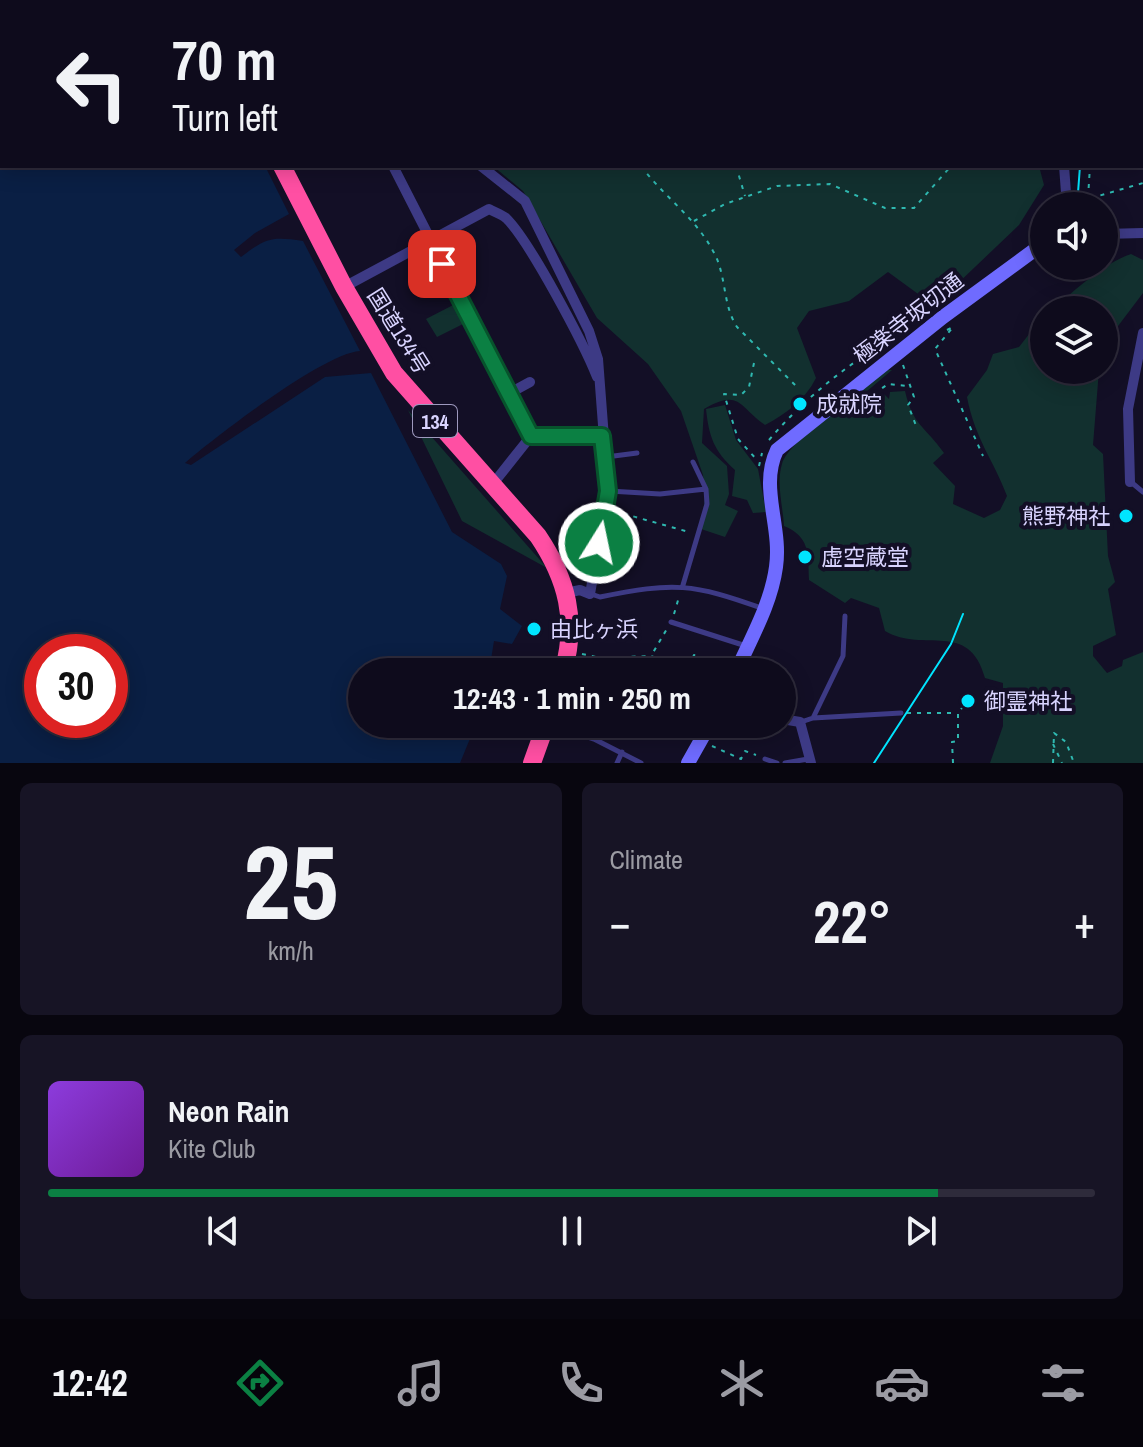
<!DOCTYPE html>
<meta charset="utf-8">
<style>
:root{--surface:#0e0b1c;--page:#171425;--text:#f1f3f6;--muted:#9b9ba3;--line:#2e2b3b;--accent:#0b8043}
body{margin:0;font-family:"Archivo Narrow","Noto Sans JP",sans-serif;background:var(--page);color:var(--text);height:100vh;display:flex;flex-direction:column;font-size:30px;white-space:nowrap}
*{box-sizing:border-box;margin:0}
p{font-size:26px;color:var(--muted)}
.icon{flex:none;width:44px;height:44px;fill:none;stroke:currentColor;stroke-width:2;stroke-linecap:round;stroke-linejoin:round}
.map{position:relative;height:763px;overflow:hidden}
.sheet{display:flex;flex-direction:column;gap:20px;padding:20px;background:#08060f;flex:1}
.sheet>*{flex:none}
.guide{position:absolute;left:0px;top:0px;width:1144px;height:168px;box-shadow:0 4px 20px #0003,0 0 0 2px var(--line);background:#0e0b1c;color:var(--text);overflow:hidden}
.fabs{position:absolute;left:1030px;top:192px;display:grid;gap:16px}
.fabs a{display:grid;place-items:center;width:88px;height:88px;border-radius:50%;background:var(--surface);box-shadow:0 4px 20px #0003,0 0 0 2px var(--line);font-size:40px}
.speed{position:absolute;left:24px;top:634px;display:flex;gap:16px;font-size:40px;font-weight:700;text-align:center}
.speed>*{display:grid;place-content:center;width:104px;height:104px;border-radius:50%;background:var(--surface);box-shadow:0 4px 20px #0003,0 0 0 2px var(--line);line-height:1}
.speed .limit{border:12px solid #d22;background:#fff;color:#111}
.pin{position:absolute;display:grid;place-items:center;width:68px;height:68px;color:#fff;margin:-34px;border-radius:16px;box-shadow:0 4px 12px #0006}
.me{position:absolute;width:88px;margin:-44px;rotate:10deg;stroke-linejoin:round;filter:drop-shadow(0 0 6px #0008)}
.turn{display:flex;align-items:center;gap:28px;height:168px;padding:0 40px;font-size:36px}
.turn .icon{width:104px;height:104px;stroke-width:2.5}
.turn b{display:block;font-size:56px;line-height:68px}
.big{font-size:60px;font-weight:700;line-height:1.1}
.sheet .widget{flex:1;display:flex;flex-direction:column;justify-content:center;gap:12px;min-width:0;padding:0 28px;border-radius:12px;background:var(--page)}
.sheet .dial{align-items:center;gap:0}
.dial b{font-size:104px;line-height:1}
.song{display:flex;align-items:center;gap:24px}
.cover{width:96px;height:96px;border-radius:12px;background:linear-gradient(135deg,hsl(270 70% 55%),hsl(280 70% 35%))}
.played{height:8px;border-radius:4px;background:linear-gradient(90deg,var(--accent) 85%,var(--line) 85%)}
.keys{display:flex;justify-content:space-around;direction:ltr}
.heat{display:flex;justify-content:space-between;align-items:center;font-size:44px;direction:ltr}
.sheet .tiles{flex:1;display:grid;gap:20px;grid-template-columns:1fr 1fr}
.widget:last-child{grid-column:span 2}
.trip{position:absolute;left:348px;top:658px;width:448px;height:80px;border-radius:40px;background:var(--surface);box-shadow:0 4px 20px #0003,0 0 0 2px var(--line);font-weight:700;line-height:80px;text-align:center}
.tab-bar{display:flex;height:128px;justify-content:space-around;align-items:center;background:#06040b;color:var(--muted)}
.tab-bar .icon{width:56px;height:56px}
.tab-bar .active{color:var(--accent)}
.tab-bar b{font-size:36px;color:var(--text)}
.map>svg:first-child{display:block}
.green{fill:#12302f}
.water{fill:#0a1f44;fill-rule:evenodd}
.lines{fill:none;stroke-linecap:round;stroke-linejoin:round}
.path{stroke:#2fb8b0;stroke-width:2;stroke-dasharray:4 6;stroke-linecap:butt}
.lane{stroke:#3d3a85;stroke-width:5}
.street{stroke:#3d3a85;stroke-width:10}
.secondary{stroke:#6f6bff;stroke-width:14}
.highway{stroke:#ff4fa3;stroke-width:18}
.tram{stroke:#00e5ff;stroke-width:2}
.route-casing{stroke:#07532c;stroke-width:20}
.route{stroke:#0b8043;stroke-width:14}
.poi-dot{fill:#00e5ff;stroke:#130f26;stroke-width:3}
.labels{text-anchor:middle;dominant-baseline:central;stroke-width:8;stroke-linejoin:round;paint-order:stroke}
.shield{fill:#130f26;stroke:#9e99be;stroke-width:2}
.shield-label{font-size:20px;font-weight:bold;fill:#d9d4ff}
.street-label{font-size:22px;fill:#d9d4ff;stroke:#130f26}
.poi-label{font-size:22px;fill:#d9d4ff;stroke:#130f26;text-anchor:start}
</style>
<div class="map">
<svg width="1143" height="763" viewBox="0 0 1143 763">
<rect width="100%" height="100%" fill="#130f26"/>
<path class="green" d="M720,0H973L719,2Z
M493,166H1039L1044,185L1019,225L953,288L934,300L925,299L888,272L849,301L809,311L797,328L816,378C805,400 786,414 765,425C739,407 740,388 704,409L702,443L727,466L729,494L725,505L738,511L725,537L701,529L705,497L703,475L681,411L648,364L597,318L523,191Z
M1131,254L1143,260V293L1112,334L1104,354V310H1051C1075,291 1102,264 1131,254Z
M457,303L467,322L437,337L426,319Z
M1044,315V370H1099L1093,445L1103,454L1108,556L1115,582L1108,589L1116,635L1093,646V656L1107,673L1122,666L1123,660L1143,652V763H990L1003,726V683L985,678C969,619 924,654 885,631L879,608L851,598L845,603L809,580C808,553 810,537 784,526C783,507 776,483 782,464C789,440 863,389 886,370H892L866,392L874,401L884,394L889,399L890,392L905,391C913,426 925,426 944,453L933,463L955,486L953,504L984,518L1000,510L1007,496C993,459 975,439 967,397L987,370L993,354L1019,347Z
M725,405L736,440L758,469L766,512L753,513L747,500L732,496L735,470C714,451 709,437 706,409Z
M408,410L547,568L462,521Z"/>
<path class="water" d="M0,0H179L2,2V166H265L289,214L255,233L234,250L241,257C266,238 271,236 303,241L360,351C324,353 215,437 185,463L191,465L325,377L371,373L452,532L501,564L507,576L500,609L522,626L512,644L494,641L489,672H362V724H476L460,763H0ZM42,652H110V720H42Z"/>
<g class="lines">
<path class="path" d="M641,166C663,196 695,217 713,251C727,275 722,304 737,327L799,389
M736,166L745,196
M1088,198L1090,166
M1089,206L1088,199L1143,183
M694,221L725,204L777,186L830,184L885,208H914L951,166
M947,330L953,327L935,349L983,456
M754,363L749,387L741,395L724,394L738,439L758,461
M903,365L914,397L908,405L917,428
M874,394L888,384L908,386
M769,440C809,393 856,358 910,327
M759,466L762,453
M614,511L689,532
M674,614L679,597
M582,654L601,658L651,656
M662,660L688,669L694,655L725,670
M658,672L662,660L651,656L668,627
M907,713H956
M1053,744L1062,763
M712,746L741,759L745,751L756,755
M953,763L952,742L958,741V713L969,699
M1053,763L1054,733L1066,742L1074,763"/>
<path class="lane" d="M672,0V2
M606,457L637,453
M1131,482L1143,492
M609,491L660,494L706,489
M683,585L707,504L706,489L693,462
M591,594L600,597C674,582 692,583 764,609
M671,622L746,646
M813,718L843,656L845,616
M801,722L813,718L901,713
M548,724L594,739L641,763
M684,724L702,730
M749,732L752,724
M765,759L777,763
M617,763L622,752
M785,763L808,759"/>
<path class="street" d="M405,0V2
M1026,0V2
M393,166L531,436
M481,166L525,201L589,331L598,359L608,491L590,594L580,590L566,593
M1064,166L1067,206
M1104,234L1143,233
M344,287L489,209C494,212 501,214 506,218C529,240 584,344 597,377
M508,394L530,382
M531,436H602
M1130,482L1128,409L1143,333
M492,485L531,436
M782,719L800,722L811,763"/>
<path class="secondary" d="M736,672C751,638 771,604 776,567C782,526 759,487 777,450L943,317L1044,243
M688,763L710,724"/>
<path class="highway" d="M196,0L197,2
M282,166L344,287L394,373L538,536C567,579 578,621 563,672
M532,763L546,724"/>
<path class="tram" d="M1063,0V2
M1077,206L1080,166
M1063,277L1066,266
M874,763L951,644L963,614"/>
</g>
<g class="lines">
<g class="route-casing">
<path id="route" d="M442,264L531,436H602L608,491L599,543"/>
</g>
<use href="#route" class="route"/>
</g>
<g class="poi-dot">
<circle cx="800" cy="404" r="8"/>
<circle cx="1126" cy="516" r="8"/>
<circle cx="805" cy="557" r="8"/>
<circle cx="534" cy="629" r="8"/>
<circle cx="968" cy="701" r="8"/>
</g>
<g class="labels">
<rect class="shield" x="413" y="405" width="44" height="32" rx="6"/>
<g class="shield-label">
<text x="435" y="421">134</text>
</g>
<g class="street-label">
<text transform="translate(908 318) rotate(-38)">極楽寺坂切通</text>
<text transform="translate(399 331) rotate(58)">国道134号</text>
</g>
<g class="poi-label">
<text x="816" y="404">成就院</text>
<text x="1110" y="516" text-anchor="end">熊野神社</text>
<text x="821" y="557">虚空蔵堂</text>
<text x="550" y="629">由比ヶ浜</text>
<text x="984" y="701">御霊神社</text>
</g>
</g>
</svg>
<div class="fabs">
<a><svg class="icon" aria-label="sound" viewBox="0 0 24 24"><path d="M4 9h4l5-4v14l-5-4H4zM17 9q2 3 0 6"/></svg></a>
<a><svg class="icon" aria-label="layers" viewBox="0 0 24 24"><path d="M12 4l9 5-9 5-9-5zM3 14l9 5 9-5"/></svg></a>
</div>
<div class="speed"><div class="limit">30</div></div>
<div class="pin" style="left:442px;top:264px;background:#d93025"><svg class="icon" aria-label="arrive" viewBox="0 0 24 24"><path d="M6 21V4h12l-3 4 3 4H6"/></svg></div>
<svg class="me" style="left:599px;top:543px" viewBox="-20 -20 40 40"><circle r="17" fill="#0b8043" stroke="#fff" stroke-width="3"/><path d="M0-11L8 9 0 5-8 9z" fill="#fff"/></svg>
<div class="trip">12:43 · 1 min · 250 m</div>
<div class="guide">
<div class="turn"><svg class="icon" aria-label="left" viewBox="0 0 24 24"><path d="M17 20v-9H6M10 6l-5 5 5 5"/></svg><div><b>70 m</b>Turn left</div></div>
</div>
</div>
<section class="sheet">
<div class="tiles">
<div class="widget dial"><b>25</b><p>km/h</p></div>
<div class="widget"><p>Climate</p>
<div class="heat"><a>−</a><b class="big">22°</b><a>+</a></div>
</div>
<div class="widget">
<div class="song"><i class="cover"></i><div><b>Neon Rain</b><p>Kite Club</p></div></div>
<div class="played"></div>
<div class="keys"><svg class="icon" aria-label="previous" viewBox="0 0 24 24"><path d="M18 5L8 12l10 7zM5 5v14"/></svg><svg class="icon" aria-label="pause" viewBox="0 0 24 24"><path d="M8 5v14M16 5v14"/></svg><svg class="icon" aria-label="next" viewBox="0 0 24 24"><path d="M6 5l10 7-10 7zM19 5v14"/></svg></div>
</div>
</div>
</section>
<nav class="tab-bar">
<b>12:42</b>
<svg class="icon active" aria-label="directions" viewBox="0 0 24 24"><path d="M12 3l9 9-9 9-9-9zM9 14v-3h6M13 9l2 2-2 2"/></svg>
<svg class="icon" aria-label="music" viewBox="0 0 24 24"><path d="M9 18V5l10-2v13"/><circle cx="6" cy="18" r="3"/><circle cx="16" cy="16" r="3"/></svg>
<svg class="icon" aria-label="phone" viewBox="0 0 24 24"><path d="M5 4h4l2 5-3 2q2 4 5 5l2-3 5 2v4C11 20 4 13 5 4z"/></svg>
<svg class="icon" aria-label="climate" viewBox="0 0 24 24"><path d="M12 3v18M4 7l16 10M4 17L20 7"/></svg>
<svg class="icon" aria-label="car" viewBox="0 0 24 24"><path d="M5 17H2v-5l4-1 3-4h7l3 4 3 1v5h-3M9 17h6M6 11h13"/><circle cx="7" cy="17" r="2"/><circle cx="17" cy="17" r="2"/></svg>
<svg class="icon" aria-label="filters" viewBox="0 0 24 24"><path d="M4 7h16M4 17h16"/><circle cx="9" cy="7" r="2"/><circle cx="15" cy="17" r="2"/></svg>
</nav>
